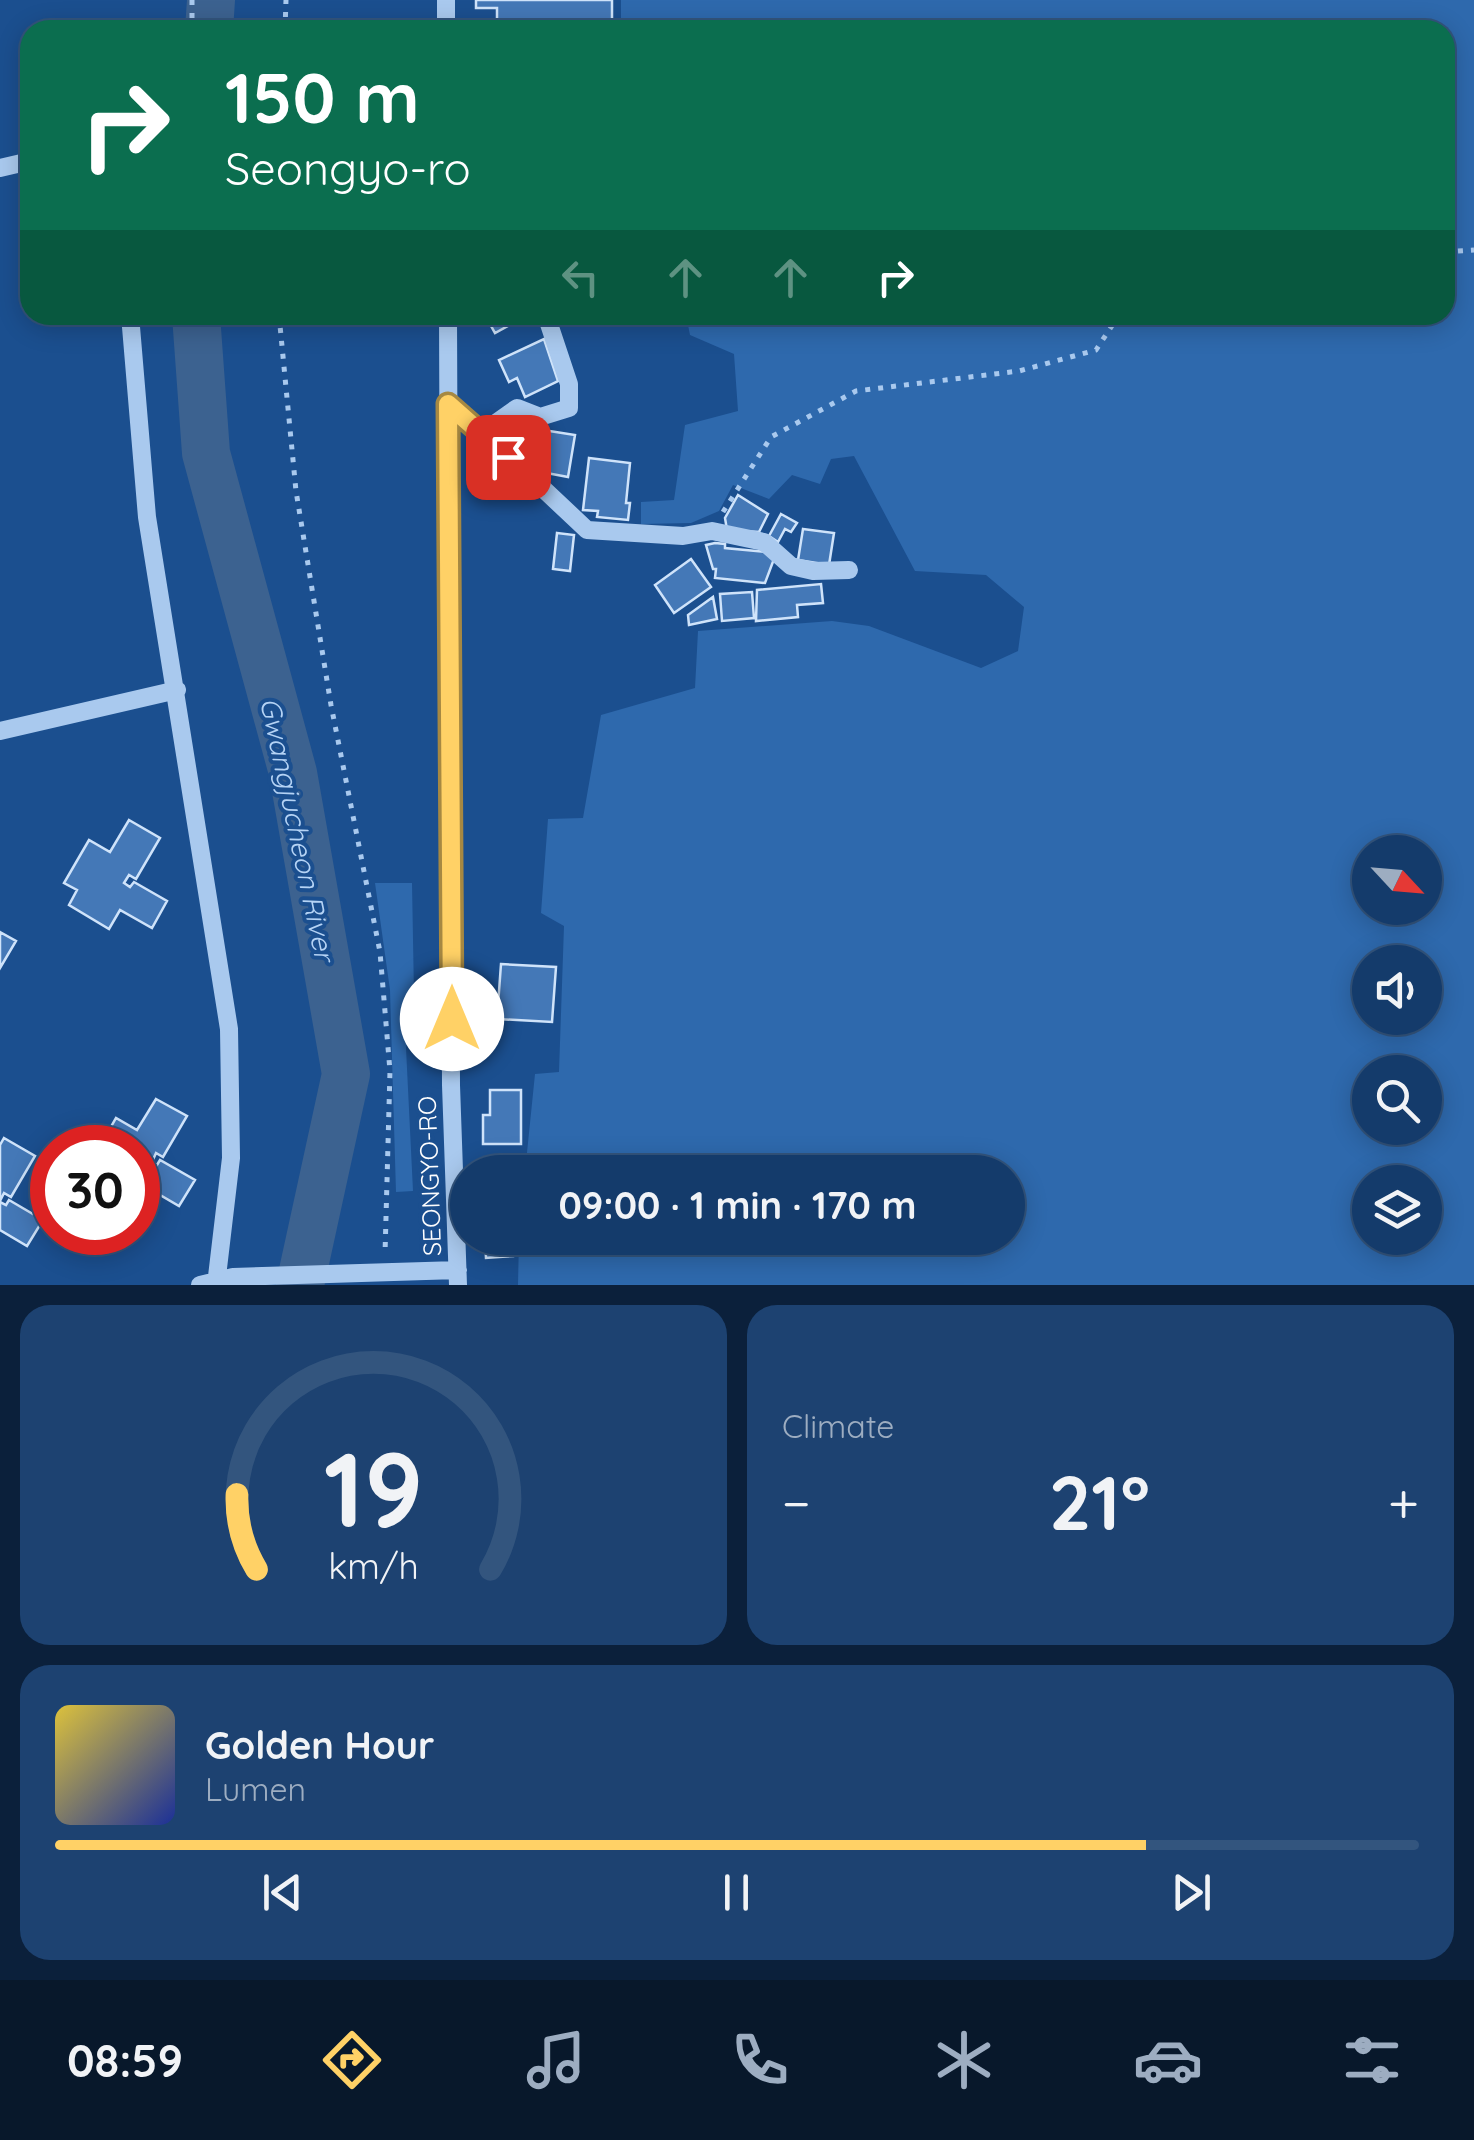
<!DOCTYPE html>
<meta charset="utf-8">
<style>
:root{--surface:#143b6b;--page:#1d4271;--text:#f1f3f6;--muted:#9dadc1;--line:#33557e;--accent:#ffd166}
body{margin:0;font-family:Quicksand,sans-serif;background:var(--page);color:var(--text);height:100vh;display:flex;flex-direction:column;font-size:38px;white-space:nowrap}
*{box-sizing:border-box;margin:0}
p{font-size:32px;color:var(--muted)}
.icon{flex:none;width:55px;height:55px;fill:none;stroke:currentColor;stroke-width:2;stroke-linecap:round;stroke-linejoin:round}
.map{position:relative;height:1285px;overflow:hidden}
.side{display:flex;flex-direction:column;gap:20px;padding:20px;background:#0b203b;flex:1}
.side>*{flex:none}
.banner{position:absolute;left:20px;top:20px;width:1435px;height:305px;border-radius:30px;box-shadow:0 5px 25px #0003,0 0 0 2px var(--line);background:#0b6e4f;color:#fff;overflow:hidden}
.needle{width:65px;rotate:116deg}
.buttons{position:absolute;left:1352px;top:835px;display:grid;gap:20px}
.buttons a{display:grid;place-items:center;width:90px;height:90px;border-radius:50%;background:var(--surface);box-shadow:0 5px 25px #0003,0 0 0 2px var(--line);font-size:50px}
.speed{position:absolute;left:30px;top:1125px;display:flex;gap:20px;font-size:50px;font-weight:700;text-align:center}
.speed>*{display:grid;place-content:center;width:130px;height:130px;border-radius:50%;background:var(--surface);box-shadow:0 5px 25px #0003,0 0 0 2px var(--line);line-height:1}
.speed .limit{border:15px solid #d22;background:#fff;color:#111}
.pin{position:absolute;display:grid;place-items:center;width:85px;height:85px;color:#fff;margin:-42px;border-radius:20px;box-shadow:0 5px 15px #0006}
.me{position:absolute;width:110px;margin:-55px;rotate:0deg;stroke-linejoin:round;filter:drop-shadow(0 0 8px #0008)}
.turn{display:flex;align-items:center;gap:35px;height:210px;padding:0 40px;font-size:45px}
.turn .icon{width:130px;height:130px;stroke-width:2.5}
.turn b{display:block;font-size:70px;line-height:85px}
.lanes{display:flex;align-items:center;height:95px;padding:0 40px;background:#0003;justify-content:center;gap:50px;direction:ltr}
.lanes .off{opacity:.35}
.big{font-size:75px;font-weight:700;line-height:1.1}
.side .card{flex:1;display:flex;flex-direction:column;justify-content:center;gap:15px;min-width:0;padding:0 35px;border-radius:30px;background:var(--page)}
.side .dial{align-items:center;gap:0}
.dial svg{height:260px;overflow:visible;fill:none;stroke:var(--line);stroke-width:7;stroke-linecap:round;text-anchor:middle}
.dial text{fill:var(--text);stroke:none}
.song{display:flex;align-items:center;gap:30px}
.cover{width:120px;height:120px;border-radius:15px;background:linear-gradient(135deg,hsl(50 70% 55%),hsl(230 70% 35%))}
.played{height:10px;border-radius:5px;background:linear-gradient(90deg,var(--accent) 80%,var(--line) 80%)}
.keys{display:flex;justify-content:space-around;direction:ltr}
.heat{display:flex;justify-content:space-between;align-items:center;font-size:55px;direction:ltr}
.side .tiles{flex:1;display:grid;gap:20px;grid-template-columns:1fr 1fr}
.card:last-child{grid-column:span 2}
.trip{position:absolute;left:450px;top:1155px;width:575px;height:100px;border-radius:50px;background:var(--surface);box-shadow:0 5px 25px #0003,0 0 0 2px var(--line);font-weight:700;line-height:100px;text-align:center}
.dock{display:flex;height:160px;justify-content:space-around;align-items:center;background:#08182b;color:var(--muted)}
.dock .icon{width:70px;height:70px}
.dock .active{color:var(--accent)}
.dock b{font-size:45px;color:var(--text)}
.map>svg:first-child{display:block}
.green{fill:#2e69ad;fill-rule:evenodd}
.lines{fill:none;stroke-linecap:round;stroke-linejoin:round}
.river{stroke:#3c6290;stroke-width:48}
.building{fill:#4478b7;stroke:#cfe3fa;stroke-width:2.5}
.path{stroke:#a9c9ee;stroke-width:5;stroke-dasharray:5 8;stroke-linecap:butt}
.minor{stroke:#a9c9ee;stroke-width:18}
.route-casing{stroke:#a68842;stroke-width:25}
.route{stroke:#ffd166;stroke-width:18}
.labels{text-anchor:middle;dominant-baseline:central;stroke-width:8;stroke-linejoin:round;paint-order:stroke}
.street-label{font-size:25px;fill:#fff;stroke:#1b4f8f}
.water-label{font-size:28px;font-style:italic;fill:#b5d3f5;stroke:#1b4f8f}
</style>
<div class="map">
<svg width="1474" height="1285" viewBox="0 0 1474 1285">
<rect width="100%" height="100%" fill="#1b4f8f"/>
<path class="green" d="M621,0H1474V1285H518L519,1238H1008V1172H525L535,1074L559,1072L564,926L541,913L548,819L583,818L601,715L695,688L698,631L832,621L869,626L981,668L1018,651L1024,607L986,575L915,571L854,456L831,459L820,484L792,475L769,499L733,485L719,511L691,523L641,524V502L674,500L685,425L738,411L734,354L690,335L686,315H1445V30H686L681,20L621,26ZM1370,852H1425V908H1370ZM1370,962H1425V1018H1370ZM1370,1072H1425V1128H1370ZM1370,1182H1425V1238H1370Z
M375,883H412L414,995L406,1048L413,1191L396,1192L390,990Z"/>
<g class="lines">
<path class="river" d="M209,30L211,0
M196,315L206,453L293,773L346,1074L300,1285"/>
</g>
<path class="building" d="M476,0H612V22H497V8H476Z
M485,315H528L495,333Z
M544,339L558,381L525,397L517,378L509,382L499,360Z
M543,430L575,435L568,477L536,471Z
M589,458L630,463L626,503H630L628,520L597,517L598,511L583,510Z
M738,495L768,514L759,532L727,530L725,518Z
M781,514L797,523L791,532L785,529L778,542L769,536Z
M803,529L834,533L829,565L798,560Z
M557,533L574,535L570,571L553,569Z
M715,543L725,544V548L767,552L774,559L765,583L715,578L716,569H713L706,545Z
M691,559L711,587L674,613L655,585Z
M821,584L823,603L797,605L798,617L756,621L757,590Z
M752,592L754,618L722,621L720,594Z
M713,597L717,619L689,625L688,615Z
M129,820L160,838L136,879L129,875L124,883L130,887L134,882L167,901L152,928L120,910L109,929L69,905L77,890L64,883L89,840L110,852Z
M0,932L16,941L0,968Z
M501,964L556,967L552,1022L497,1019Z
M490,1090H521V1144H483V1115H490Z
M156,1099L187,1116L163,1157L156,1153L152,1162L157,1165L160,1160L195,1180L179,1206L148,1188L138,1205V1148H99L116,1118L137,1130Z
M4,1138L35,1156L11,1197L4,1193L0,1201V1145Z
M9,1200L43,1220L27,1246L0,1230V1202L6,1205Z
M485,1238H512L513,1256L486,1258Z"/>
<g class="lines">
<path class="path" d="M192,0V30
M285,30L286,0
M1445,252L1474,250
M279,315L296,491L331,705L380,952L390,1071L385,1254
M723,512L771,437L856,391L1019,371L1096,350L1119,315"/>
<path class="minor" d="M446,0V30
M0,168L30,161
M130,315L147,517L229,1029L231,1158L216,1285
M448,315L451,1085L458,1285
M448,405L483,432L587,530L683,536L712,531L764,542L791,566L813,571L849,570
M483,432L517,408L540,417L569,408V384L546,315
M0,731L177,690
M200,1285L233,1277L458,1270"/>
</g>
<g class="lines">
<g class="route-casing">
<path id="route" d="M452,1019L448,404L508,457"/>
</g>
<use href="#route" class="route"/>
</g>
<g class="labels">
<g class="street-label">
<text transform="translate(429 1176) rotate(-92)">SEONGYO-RO</text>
</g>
<g class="water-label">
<text transform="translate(298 829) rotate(78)">Gwangjucheon River</text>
</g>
</g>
</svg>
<div class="buttons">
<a><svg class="needle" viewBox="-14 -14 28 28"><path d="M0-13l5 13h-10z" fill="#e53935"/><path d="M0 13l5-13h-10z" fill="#9dadc1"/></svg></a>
<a><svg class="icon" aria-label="sound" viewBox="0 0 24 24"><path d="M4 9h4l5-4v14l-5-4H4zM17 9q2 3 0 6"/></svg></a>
<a><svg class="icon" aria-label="search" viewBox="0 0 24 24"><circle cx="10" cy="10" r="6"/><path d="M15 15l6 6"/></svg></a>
<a><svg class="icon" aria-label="layers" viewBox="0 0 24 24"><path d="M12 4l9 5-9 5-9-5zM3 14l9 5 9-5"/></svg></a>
</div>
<div class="speed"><div class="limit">30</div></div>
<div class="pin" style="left:508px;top:457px;background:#d93025"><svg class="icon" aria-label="arrive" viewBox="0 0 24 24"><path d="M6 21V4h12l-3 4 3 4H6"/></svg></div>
<svg class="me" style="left:452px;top:1019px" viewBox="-20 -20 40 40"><circle r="19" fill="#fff"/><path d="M0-13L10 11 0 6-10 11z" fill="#ffd166"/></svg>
<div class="trip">09:00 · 1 min · 170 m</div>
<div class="banner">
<div class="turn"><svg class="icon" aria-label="right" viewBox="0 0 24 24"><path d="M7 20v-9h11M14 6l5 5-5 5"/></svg><div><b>150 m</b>Seongyo-ro</div></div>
<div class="lanes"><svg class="icon off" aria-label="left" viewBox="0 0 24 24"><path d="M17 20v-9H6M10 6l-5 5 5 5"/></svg><svg class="icon off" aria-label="ahead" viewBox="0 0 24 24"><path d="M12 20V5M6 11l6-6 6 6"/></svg><svg class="icon off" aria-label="ahead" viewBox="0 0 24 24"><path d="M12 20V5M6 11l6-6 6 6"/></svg><svg class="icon" aria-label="right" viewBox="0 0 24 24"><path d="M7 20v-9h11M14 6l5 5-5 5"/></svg></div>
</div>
</div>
<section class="side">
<div class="tiles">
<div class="card dial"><svg viewBox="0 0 100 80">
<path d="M14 69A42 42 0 1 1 86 69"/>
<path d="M14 69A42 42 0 0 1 8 46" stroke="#ffd166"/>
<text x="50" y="56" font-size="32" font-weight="700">19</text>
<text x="50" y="72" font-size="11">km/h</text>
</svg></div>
<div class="card"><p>Climate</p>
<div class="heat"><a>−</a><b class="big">21°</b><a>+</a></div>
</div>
<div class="card">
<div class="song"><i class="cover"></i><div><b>Golden Hour</b><p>Lumen</p></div></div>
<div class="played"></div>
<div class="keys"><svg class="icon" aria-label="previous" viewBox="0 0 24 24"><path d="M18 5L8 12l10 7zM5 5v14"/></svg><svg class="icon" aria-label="pause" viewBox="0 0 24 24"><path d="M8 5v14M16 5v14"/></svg><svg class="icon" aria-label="next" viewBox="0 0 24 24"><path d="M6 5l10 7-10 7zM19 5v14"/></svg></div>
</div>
</div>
</section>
<nav class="dock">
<b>08:59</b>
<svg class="icon active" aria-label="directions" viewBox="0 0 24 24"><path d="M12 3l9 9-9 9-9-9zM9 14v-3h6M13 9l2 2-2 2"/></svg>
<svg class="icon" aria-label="music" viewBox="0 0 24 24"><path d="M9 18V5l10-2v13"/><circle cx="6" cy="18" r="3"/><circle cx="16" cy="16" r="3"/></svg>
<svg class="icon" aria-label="phone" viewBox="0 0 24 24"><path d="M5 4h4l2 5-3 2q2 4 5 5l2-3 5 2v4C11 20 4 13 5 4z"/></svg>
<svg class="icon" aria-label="climate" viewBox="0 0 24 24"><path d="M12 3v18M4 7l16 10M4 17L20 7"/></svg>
<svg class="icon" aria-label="car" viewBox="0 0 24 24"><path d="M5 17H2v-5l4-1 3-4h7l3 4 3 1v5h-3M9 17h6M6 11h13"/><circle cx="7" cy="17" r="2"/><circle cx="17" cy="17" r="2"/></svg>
<svg class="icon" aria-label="filters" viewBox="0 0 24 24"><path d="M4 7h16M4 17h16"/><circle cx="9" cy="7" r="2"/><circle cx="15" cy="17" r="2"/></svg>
</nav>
